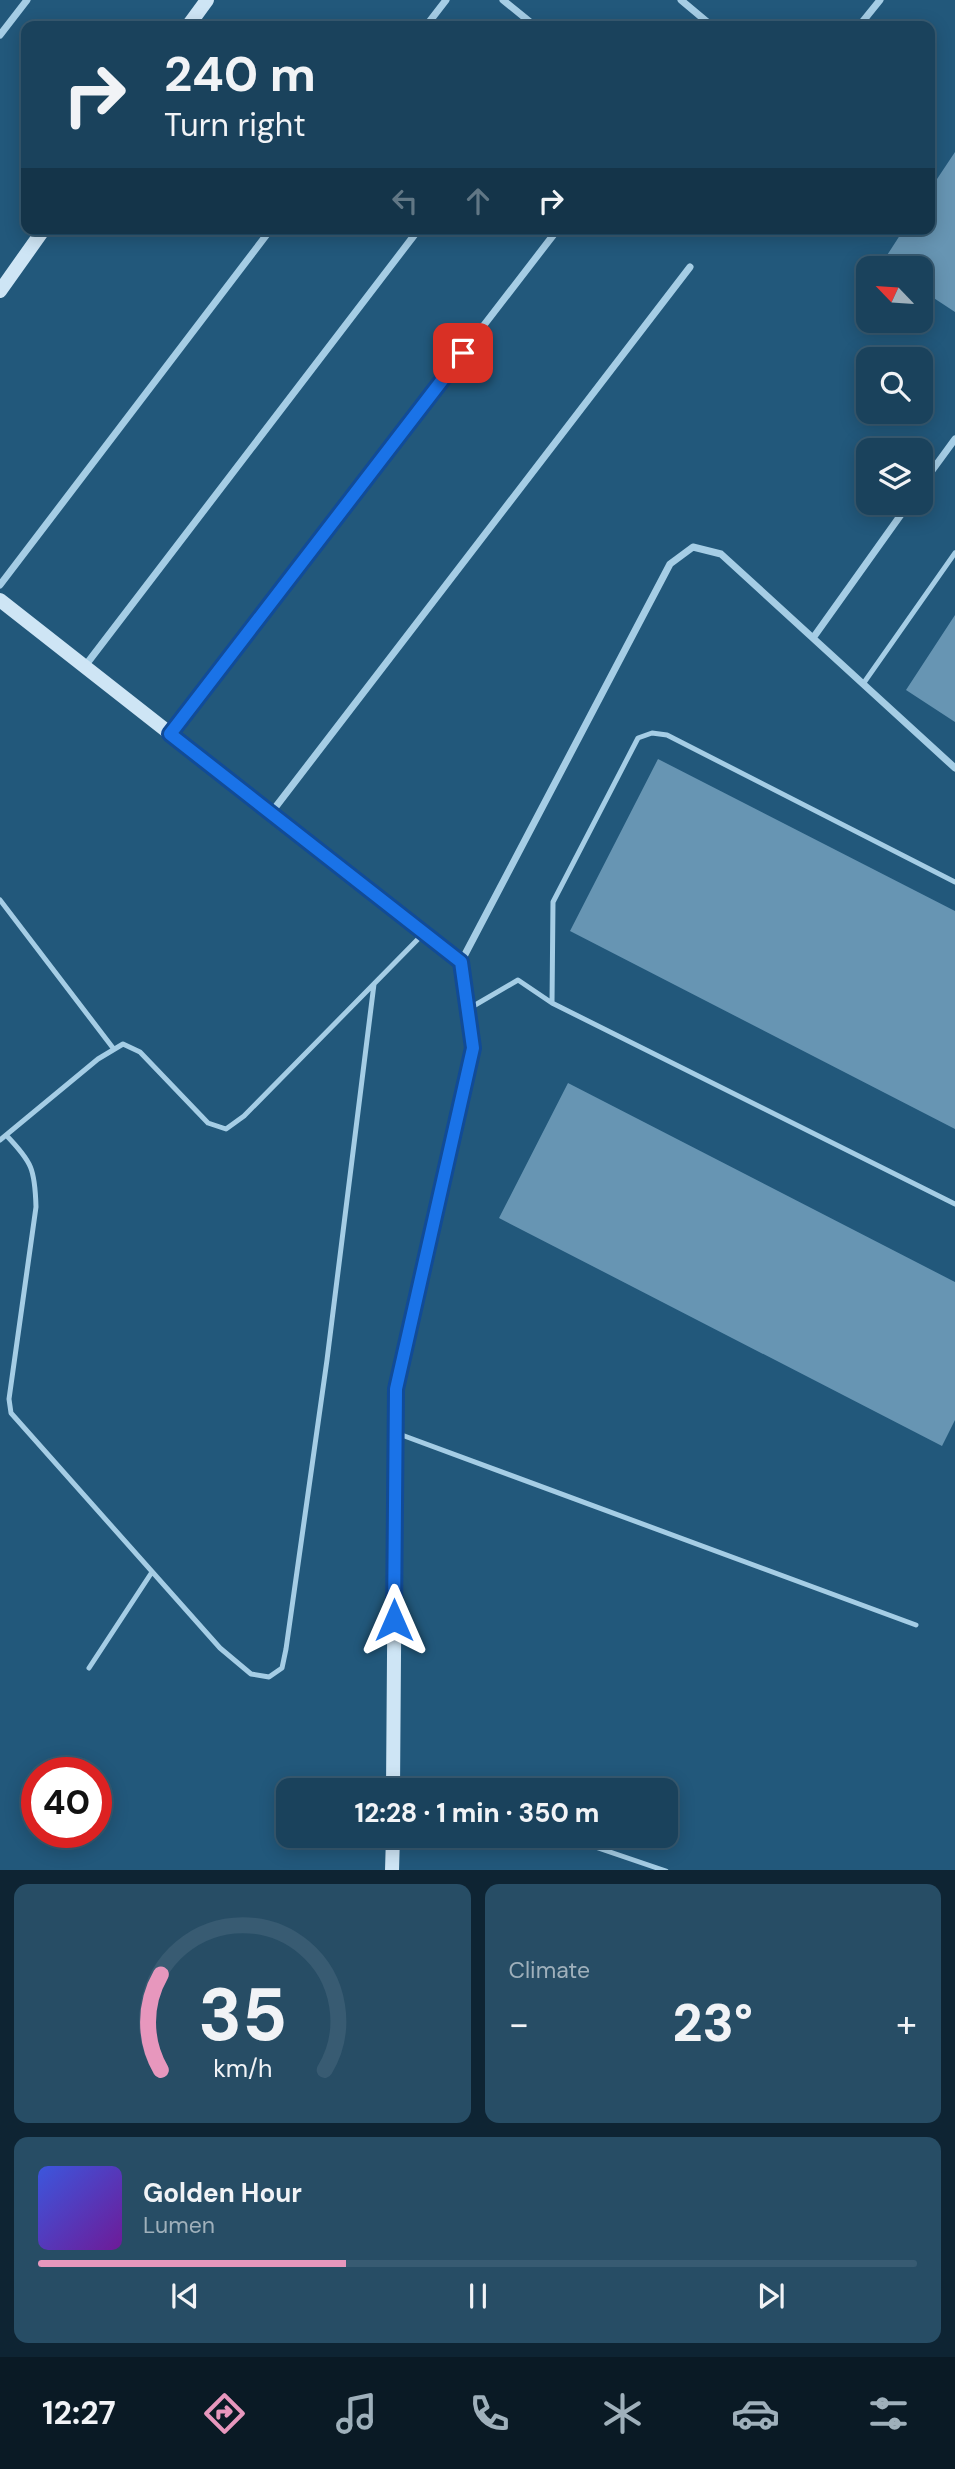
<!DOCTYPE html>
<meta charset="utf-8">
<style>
:root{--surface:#1a425c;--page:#274d65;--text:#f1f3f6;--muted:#9fb0bb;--line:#385b72;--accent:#e797bd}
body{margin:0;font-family:"DM Sans",sans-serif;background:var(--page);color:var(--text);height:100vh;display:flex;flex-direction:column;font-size:26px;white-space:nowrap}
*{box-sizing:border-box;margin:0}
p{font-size:23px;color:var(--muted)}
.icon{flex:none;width:38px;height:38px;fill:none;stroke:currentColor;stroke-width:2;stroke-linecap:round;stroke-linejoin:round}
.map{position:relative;height:1870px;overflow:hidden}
.details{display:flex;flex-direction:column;gap:14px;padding:14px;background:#0e2433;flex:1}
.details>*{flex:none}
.guide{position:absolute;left:21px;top:21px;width:914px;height:214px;border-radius:14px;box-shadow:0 4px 18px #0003,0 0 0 2px var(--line);background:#1a425c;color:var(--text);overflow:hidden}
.needle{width:46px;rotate:295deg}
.controls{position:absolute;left:856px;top:256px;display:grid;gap:14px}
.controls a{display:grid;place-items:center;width:77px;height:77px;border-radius:14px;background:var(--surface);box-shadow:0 4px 18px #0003,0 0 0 2px var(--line);font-size:35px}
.speed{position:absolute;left:21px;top:1757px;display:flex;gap:14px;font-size:35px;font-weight:700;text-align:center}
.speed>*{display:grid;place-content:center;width:91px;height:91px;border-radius:50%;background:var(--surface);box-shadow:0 4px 18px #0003,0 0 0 2px var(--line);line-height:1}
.speed .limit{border:10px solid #d22;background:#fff;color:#111}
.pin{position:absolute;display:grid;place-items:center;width:60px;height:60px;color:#fff;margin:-30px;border-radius:14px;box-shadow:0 4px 10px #0006}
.me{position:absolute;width:77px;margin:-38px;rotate:0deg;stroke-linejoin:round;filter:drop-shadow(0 0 5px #0008)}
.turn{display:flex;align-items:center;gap:24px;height:147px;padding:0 28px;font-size:32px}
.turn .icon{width:91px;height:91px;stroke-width:2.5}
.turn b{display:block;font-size:49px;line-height:60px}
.lanes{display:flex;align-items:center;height:66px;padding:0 28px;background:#0003;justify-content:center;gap:35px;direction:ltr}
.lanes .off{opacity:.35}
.big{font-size:52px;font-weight:800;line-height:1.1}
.details .card{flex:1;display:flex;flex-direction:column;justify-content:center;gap:10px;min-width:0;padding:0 24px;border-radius:14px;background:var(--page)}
.details .dial{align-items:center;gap:0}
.dial svg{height:182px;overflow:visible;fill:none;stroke:var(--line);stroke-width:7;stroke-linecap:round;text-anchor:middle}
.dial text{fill:var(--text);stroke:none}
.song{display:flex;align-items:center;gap:21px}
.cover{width:84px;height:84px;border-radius:10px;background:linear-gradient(135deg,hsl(230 70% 55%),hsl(280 70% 35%))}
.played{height:7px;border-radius:4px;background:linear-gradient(90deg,var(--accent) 35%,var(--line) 35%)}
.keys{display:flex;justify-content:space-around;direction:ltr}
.heat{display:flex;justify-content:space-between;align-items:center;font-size:38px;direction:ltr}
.details .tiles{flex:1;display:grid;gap:14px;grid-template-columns:1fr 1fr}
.card:last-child{grid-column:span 2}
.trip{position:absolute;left:276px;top:1778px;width:402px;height:70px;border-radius:14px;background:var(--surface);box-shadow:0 4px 18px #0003,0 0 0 2px var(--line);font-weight:800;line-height:70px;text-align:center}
.menu{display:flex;height:112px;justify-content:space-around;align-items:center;background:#0a1a25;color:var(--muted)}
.menu .icon{width:49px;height:49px}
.menu .selected{color:var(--accent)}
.menu b{font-size:32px;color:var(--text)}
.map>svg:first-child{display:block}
.building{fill:#6795b3}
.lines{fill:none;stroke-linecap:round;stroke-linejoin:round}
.lane{stroke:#a5cde5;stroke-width:5}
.street{stroke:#a5cde5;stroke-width:7}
.secondary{stroke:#cee5f5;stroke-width:14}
.route-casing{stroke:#114b97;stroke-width:18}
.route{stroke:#1a73e8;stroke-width:12}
</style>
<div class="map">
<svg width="955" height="1871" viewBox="0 0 955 1871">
<rect width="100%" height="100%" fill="#22587b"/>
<path class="building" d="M955,152V312L920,289V268H889L882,263L904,229H929V191Z
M955,615V722L906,690Z
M658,759L955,911V1129L570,931Z
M568,1083L955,1282V1420L942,1446L499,1218Z"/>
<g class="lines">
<path class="lane" d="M863,684L955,553
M0,900L113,1048
M552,1003L553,902L638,738L652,733L667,735L955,882
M470,1008L518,980L552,1003L955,1204
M6,1135C32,1162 35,1169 36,1207L9,1399L11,1413L220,1648L251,1674L269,1677L282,1668L286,1649L327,1360L374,984
M0,1140L98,1059L123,1044L140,1052L208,1123L226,1129L244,1116L424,933
M399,1434L916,1625
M89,1668L152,1572
M396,1780L429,1790
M563,1836L666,1871"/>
<path class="street" d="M503,0L535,26
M681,0L712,26
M426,26L446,0
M859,26L880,0
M0,35L27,0
M920,487L955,439
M0,585L271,229
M813,638L910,502
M85,666L419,229
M170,733L558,229
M271,813L690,267
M461,962L670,564L693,547L721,554L955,768"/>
<path class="secondary" d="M188,26L207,0
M0,291L44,229
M0,600L461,962L473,1048L396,1389L393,1790
M392,1871L393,1836"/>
</g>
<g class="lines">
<g class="route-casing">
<path id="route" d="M394,1620L396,1389L473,1048L461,962L170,734L463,353"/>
</g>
<use href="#route" class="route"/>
</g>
</svg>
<div class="controls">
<a><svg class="needle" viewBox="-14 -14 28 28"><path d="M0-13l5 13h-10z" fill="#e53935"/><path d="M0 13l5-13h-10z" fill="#9fb0bb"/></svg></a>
<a><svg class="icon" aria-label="search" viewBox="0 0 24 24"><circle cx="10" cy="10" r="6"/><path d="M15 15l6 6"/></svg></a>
<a><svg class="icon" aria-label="layers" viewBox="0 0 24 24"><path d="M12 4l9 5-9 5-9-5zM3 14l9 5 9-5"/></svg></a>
</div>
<div class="speed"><div class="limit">40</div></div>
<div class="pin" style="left:463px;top:353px;background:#d93025"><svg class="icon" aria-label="arrive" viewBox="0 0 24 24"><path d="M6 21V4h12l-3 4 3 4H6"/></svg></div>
<svg class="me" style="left:394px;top:1620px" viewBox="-20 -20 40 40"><path d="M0-17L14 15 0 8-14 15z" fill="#1a73e8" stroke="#fff" stroke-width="4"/></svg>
<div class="trip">12:28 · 1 min · 350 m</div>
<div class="guide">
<div class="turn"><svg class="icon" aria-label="right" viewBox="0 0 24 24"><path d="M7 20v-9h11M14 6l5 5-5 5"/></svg><div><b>240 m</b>Turn right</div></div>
<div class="lanes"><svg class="icon off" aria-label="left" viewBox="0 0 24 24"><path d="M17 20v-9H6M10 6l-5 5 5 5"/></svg><svg class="icon off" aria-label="ahead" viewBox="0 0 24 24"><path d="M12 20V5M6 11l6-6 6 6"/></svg><svg class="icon" aria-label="right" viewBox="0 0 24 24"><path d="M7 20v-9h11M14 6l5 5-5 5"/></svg></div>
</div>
</div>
<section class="details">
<div class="tiles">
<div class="card dial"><svg viewBox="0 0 100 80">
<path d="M14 69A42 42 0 1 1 86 69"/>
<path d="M14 69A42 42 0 0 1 14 27" stroke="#e797bd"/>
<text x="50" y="56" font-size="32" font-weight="700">35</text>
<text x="50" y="72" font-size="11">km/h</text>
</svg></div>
<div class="card"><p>Climate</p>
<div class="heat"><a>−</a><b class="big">23°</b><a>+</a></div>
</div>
<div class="card">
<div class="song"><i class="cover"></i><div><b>Golden Hour</b><p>Lumen</p></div></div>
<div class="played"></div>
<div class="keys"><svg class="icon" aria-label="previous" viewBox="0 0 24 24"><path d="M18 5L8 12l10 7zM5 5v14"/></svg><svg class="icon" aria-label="pause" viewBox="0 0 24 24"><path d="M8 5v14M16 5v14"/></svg><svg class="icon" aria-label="next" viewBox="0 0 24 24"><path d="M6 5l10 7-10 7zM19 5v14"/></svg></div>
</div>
</div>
</section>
<nav class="menu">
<b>12:27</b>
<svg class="icon selected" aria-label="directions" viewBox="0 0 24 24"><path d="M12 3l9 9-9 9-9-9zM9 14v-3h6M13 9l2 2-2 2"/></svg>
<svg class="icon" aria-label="music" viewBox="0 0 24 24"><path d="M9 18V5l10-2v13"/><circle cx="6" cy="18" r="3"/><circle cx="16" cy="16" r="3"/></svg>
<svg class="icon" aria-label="phone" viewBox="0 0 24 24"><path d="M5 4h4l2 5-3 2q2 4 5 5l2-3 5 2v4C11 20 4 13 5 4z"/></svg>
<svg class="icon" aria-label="climate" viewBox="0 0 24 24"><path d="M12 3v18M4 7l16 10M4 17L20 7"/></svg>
<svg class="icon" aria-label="car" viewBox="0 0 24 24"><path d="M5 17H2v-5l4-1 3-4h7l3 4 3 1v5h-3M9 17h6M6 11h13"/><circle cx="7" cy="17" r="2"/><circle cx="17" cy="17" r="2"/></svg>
<svg class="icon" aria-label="filters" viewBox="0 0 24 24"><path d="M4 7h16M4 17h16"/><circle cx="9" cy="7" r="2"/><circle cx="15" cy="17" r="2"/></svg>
</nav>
